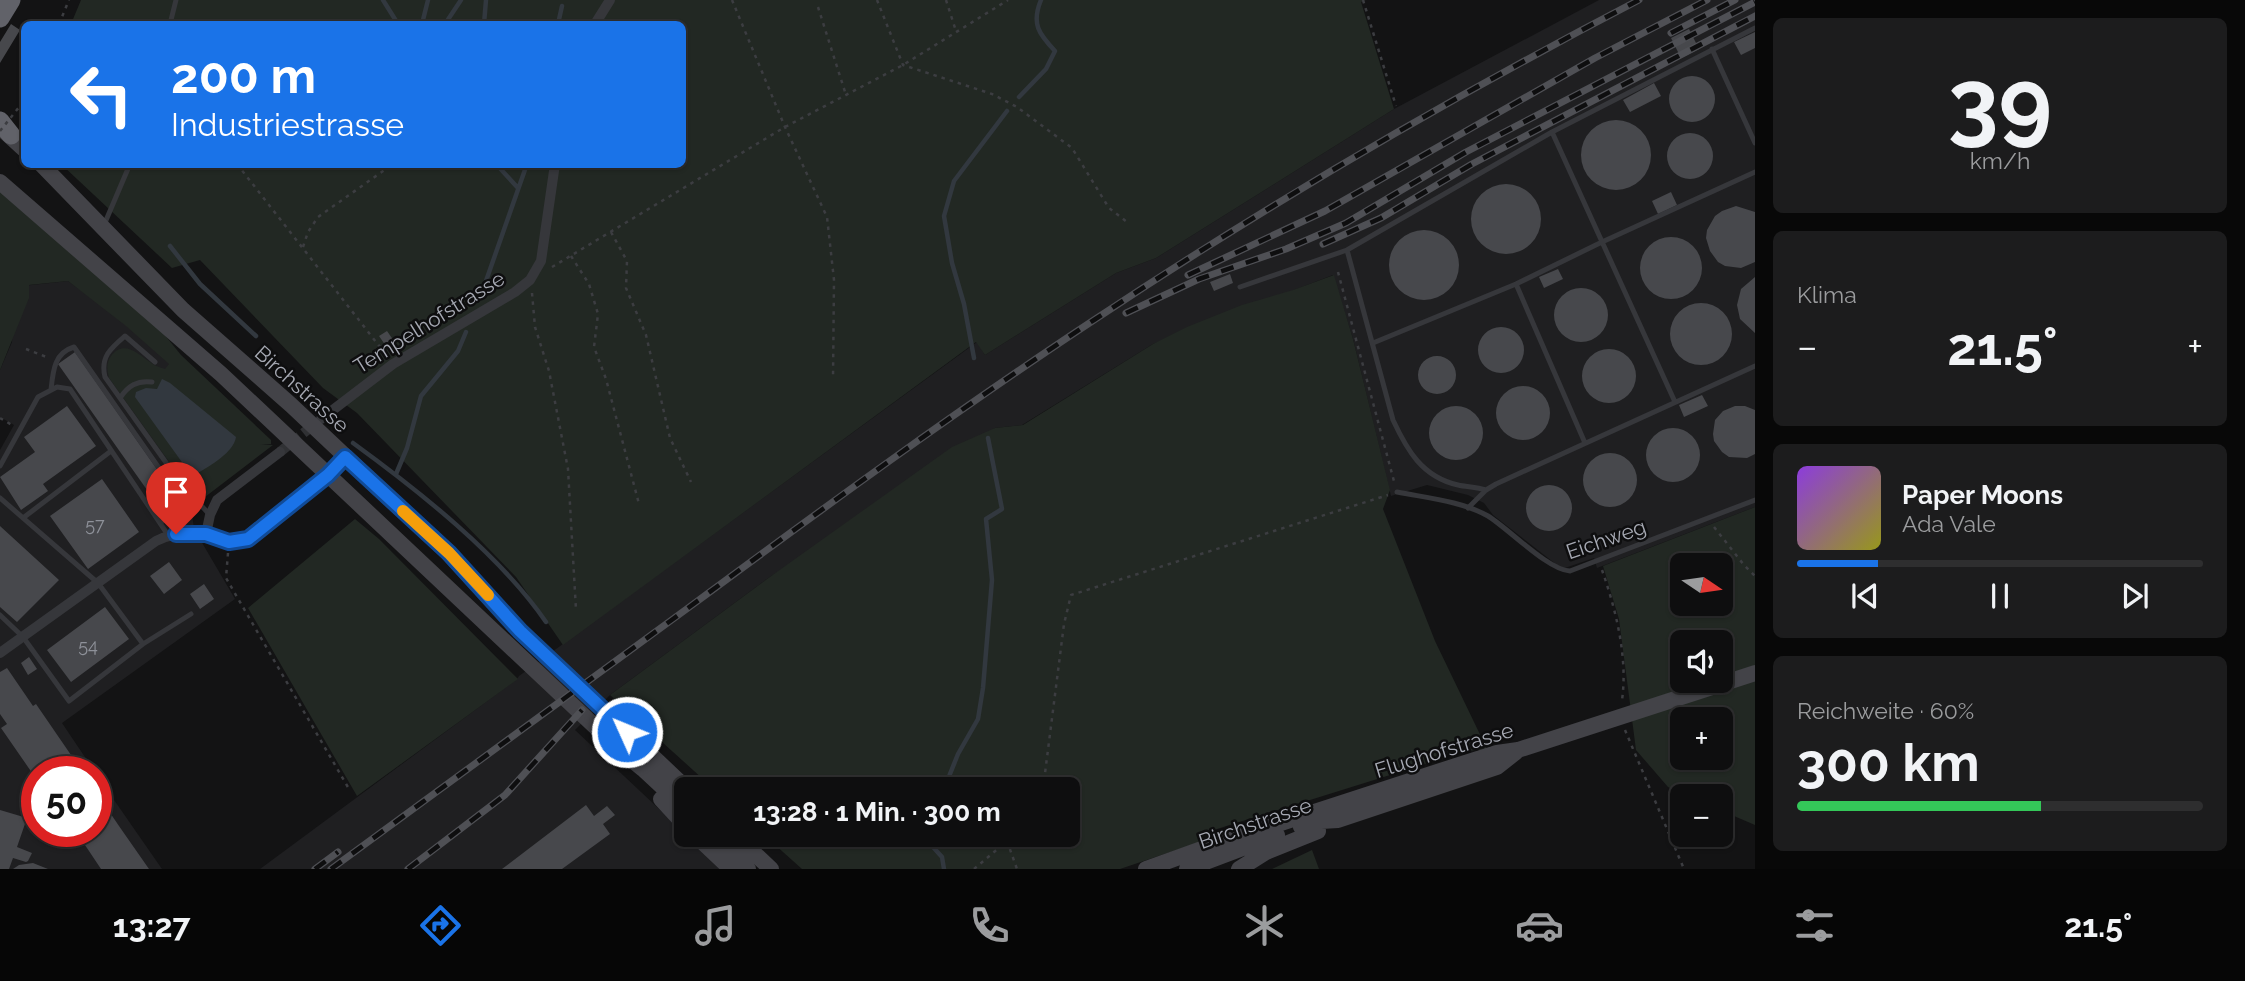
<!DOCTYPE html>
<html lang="de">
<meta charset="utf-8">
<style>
:root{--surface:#0e0e0f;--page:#1c1c1d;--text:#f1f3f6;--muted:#9b9c9e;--line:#2e2e2f;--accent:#1a73e8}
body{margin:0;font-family:Raleway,sans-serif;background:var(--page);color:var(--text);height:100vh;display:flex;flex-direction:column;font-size:26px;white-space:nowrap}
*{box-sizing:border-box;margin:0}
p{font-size:23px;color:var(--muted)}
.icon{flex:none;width:38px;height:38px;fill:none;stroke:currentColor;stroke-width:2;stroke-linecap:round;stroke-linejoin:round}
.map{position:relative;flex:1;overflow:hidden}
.sheet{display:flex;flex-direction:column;gap:18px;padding:18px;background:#080808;width:490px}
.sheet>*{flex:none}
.hud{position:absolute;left:21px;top:21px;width:665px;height:147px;border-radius:10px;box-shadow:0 2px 5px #0004,0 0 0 2px var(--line);background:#1a73e8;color:#fff;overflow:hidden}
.needle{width:46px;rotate:103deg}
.buttons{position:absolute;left:1670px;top:553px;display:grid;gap:14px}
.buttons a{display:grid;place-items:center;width:63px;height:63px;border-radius:10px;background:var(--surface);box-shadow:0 2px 5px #0004,0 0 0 2px var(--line);font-size:35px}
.speed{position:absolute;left:21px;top:756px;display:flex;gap:14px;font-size:35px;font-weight:700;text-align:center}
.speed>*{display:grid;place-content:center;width:91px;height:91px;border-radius:50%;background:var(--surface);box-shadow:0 2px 5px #0004,0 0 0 2px var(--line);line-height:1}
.speed .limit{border:10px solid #d22;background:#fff;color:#111}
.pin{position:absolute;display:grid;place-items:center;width:60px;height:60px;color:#fff;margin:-72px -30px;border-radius:50% 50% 50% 0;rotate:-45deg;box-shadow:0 0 7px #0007}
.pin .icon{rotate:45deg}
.me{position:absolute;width:77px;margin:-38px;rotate:314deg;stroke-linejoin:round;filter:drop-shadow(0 0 5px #0008)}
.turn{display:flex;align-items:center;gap:24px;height:147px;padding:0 35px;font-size:32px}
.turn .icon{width:91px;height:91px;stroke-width:2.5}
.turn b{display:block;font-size:49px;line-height:60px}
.big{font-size:52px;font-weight:700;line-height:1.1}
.sheet .widget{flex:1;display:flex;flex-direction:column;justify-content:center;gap:10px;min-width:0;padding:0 24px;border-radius:10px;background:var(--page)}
.sheet .dial{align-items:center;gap:0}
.dial b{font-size:91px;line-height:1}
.song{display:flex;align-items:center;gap:21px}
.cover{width:84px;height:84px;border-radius:10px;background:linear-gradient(135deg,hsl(270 70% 55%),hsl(60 70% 35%))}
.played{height:7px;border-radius:4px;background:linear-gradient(90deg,var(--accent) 20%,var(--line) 20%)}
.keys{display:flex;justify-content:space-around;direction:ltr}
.heat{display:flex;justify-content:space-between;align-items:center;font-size:38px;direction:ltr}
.charge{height:10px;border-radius:5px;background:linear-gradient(90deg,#34c759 60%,var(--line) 0)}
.trip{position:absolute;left:674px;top:777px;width:406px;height:70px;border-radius:10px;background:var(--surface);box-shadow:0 2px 5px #0004,0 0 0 2px var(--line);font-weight:700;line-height:70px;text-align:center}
.menu{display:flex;height:112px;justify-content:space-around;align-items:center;background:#060606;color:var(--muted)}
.menu .icon{width:49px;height:49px}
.menu .current{color:var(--accent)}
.menu b{font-size:32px;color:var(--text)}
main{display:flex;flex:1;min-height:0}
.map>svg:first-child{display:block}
.built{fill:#1f1f21}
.green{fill:#222823;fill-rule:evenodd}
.water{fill:#32383f}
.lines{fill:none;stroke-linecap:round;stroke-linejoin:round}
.stream{stroke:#32383f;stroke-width:4.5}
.building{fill:#47484c}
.minor-tunnel{stroke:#303134;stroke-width:10;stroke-dasharray:10 5;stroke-linecap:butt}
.path{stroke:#3c3d41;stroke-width:2.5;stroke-dasharray:3.5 5;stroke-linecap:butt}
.service{stroke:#36373b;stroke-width:5}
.minor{stroke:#36373b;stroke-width:10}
.secondary{stroke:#434348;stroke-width:16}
.motorway{stroke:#616269;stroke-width:19}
.rail-casing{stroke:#4f5055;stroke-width:7}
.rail{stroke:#0e0e0f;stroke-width:4.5;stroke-dasharray:13;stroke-linecap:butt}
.path-bridge{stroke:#3c3d41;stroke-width:2.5;stroke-dasharray:3.5 5;stroke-linecap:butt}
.route-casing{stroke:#114b97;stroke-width:18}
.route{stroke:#1a73e8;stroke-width:12}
.slow{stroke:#f59e0b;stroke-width:12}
.labels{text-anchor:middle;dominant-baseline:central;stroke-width:5;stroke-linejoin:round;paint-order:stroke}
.number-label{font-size:18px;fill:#8e9199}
.street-label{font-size:21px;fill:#a6a9b3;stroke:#0e0e0f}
</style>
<main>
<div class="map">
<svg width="1755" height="869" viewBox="0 0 1755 869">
<rect width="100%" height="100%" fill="#131314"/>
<path class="built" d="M1599,0H1755V507L1597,568L1594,558L1565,568L1557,565L1493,515L1484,503L1468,495L1427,485L1391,496L1353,339L1333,275L1153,344L1022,425L995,428L767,579L610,695L575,730L723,869H260L517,679L519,676L977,342L985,355L1116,273L1156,258L1394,109Z
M68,281L116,316L260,444L271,446L191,506L194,529L235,599L62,723L95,772H37V831H96V774L162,869H0V450L14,425L0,417V370L12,342L13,287Z"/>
<path class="green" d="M81,0H1366L1361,2L1394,109L1156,258L1116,273L985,355L976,342L563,645L516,577L357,413L323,388L200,260L172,268L62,165L682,164V24H71Z
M0,190L164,334L181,355L271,440V444H260L273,445L205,497L194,492L183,481L109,378C107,370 106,363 111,356C124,339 138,354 150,362C154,366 160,367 165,369L169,364L126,326L68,281L29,285V298L0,370Z
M1334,275L1353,339L1390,490L1383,509L1435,641L1487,749L1467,751L1201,834L1203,841L1120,869H802L764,835H1068V789H714L610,695L767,579L952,447L995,428L1023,425L1153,344L1187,327L1242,305L1293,290Z
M1755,507V825L1720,810V796H1689L1668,787L1636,750L1619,619L1603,566ZM1682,565H1720V604H1682ZM1682,642H1720V681H1682ZM1682,719H1720V758H1682Z
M355,519L379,539L518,679L357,796L248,608Z
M1312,850L1319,869H1272Z"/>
<path class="water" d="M162,379L170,383L236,437C234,452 210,466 198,473L192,474L184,465L135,397L136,392L146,388L157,389Z"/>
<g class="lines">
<path class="stream" d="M383,0L398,24
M422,24L428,0
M445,24L461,0
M484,24L486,0
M558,24L562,6
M1019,97L1046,69L1055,51C1039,34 1031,24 1041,0
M496,164L518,188
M170,246L200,284L256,336
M480,298L527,164
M974,358L964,304L952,263L944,216L954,181L1007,111
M353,443C419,491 500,555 546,622
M396,474L407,448L421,396L458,351L466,332
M944,789L958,754L978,719L983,688L992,580L986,519L1002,509L988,438
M925,835L924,837L942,857L944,869"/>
</g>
<path class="building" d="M11,24L20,30L0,63V42Z
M1689,29L1699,49L1681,58L1671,38Z
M1755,32V48L1741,55L1734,42Z
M1669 99a23 23 0 1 1 46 0a23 23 0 1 1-46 0Z
M1654,83L1661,96L1630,112L1623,100Z
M1581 155a35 35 0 1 1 70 0a35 35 0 1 1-70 0Z
M1667 156a23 23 0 1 1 46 0a23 23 0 1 1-46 0Z
M1471 219a35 35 0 1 1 70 0a35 35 0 1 1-70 0Z
M1671,192L1677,205L1658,214L1652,201Z
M1736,206L1755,212V262L1741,268L1725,266L1718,262L1710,251L1706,238L1707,230L1715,216L1722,211Z
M1389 265a35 35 0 1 1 70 0a35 35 0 1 1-70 0Z
M1640 268a31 31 0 1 1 62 0a31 31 0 1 1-62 0Z
M1558,269L1563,279L1544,288L1539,277Z
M1230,274L1233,283L1214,291L1210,282Z
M1755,277V333L1740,319L1737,305L1741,289Z
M1554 315a27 27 0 1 1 54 0a27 27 0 1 1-54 0Z
M1670 334a31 31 0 1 1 62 0a31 31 0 1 1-62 0Z
M1478 350a23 23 0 1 1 46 0a23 23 0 1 1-46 0Z
M387,331L396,344L388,349L379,336Z
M1582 376a27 27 0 1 1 54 0a27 27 0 1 1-54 0Z
M75,352L168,485L166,487L175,500L165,508L155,495L152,497L58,364Z
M1418 375a19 19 0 1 1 38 0a19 19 0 1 1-38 0Z
M1496 413a27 27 0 1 1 54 0a27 27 0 1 1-54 0Z
M1702,395L1708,406L1684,417L1679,405Z
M67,406L96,446L43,484L48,491L21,510L0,477L35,452L24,437Z
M1735,406H1745L1755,410V454L1747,458L1729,457L1722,452L1714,441L1713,434L1715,420L1723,411Z
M1429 433a27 27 0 1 1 54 0a27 27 0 1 1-54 0Z
M1646 455a27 27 0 1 1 54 0a27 27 0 1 1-54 0Z
M1583 480a27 27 0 1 1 54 0a27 27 0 1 1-54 0Z
M102,479L139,532L88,569L50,516Z
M1526 508a23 23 0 1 1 46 0a23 23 0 1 1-46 0Z
M0,526L59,580L17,622L0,607Z
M169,562L182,580L164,594L150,576Z
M204,584L214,599L200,609L190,594Z
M105,607L129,639L71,682L47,650Z
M29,657L37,669L28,675L21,663Z
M7,668L33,706L36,704L71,755L47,772H37V780L1,728L7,724L0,714V672Z
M96,792L119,826L149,869H101L87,848L75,831H96Z
M586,805L594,816L607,806L615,815L603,824L610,834L562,869H502Z
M0,810L27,818L17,847L32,853L28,861L26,862L13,858L9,869H0Z
M33,863L48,869H13L19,865Z"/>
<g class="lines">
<path class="minor-tunnel" d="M280,452L316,423"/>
<path class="path" d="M732,0L785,127L827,217L834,280L833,379
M877,0L903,65L992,94L1017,107L1072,148L1109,208L1127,222
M946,0L956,31
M1363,0L1396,106
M818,7L846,95
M59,24L69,0
M237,164L387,356
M611,232L627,261L626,288L646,335L670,438L691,482
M303,247L308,232L318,217L393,164
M571,256L589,284L598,314L594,347L606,379L639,504
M552,267L785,127L903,65L1008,0
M1338,272L1395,485
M532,293L535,327L549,371L568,469L576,610
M26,349L49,358
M0,418L12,425
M1714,527L1744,565L1755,576
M228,553L226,578L349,789
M1602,570C1616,610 1628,658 1622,700
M1625,730L1684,869
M1043,789L1064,624L1071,595L1388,495
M1007,841L1017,869
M974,869L1014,835"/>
<path class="service" d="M170,24L176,0
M1712,49L1755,143
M1552,132L1675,402
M104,225L130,164
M1347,250L1393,420C1407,450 1422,477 1458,485C1467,487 1476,487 1486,490
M1516,284L1585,443
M1240,287L1347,250L1552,132L1755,28
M1373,343L1516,284L1602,242L1755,172
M155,362L125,336C111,348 100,357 105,377L182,485L210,515
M51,390C53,371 54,353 74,347L185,505L160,523
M120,398C128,386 137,380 152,382
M0,466L38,397L57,387L70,389L168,535
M1397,492C1427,498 1461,501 1488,516C1509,529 1548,570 1570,571L1755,500
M0,498L98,583L143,644
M1468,508L1486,490L1496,484L1755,366
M23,518L111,451
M0,615L23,637L69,701L143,644L191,614"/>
<path class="minor" d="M595,24L610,0
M321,419L393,364L515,292L530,280L541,261L555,164
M206,534L210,515L217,500L280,452
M0,653L156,541C173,533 191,530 210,536C221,539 230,543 241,541C261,537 311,489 328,475"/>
<path class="secondary" d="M3,130L24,149
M41,164L183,310L291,405L448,553L520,631L687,789
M0,182L221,374L621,751L643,769L686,809
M661,799L686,826
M1301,827L1321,821L1338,820L1497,767L1516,752
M695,835L731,869
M712,835L748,869
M735,835L771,869
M1146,869L1210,846L1468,762L1497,753L1518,750L1755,673
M1187,869L1277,835
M1239,869L1266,852L1318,831"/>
<path class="motorway" d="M0,18L11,0
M0,121L11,135"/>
<g class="rail-casing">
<path id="rail" d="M1671,33L1735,0
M1323,244L1381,218L1472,164L1755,16
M1188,275L1325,211L1595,58L1707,0
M1126,313L1199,279L1286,249L1346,223L1466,152L1755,2
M315,869L338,852
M331,869C450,782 569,695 688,608C822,509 956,411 1094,320C1270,203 1452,97 1639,0
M408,869L505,795L582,710"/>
</g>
<use href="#rail" class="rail"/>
<path class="path-bridge" d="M0,131L24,101"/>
</g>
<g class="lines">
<g class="route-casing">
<path id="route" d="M176,534H206L229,542L248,539L328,475L345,457L449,553L520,631L627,732"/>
</g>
<use href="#route" class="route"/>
<path class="slow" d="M403,511L449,553L488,595"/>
</g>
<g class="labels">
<g class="number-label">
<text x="95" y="524">57</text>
<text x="88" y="645">54</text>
</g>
<g class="street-label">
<text transform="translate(429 322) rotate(-32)">Tempelhofstrasse</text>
<text transform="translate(302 389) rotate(42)">Birchstrasse</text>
<text transform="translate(1606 539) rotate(-19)">Eichweg</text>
<text transform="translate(1444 750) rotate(-17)">Flughofstrasse</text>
<text transform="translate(1255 823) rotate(-19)">Birchstrasse</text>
</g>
</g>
</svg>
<div class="buttons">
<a><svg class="needle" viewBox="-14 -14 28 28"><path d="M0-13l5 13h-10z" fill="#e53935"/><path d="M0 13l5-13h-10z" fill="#9b9c9e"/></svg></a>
<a><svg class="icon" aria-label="sound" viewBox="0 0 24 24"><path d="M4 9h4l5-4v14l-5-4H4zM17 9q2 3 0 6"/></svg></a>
<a>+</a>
<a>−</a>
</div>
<div class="speed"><div class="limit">50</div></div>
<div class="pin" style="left:176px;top:534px;background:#d93025"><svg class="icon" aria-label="arrive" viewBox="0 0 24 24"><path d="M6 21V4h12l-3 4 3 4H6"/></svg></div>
<svg class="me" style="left:627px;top:732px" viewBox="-20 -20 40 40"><circle r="17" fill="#1a73e8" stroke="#fff" stroke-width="3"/><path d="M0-11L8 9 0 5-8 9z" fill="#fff"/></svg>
<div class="trip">13:28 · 1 Min. · 300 m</div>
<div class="hud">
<div class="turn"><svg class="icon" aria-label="left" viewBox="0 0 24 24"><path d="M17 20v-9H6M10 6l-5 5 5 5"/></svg><div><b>200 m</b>Industriestrasse</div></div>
</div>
</div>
<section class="sheet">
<div class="widget dial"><b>39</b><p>km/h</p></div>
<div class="widget"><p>Klima</p>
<div class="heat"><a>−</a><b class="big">21.5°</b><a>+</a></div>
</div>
<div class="widget">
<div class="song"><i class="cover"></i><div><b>Paper Moons</b><p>Ada Vale</p></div></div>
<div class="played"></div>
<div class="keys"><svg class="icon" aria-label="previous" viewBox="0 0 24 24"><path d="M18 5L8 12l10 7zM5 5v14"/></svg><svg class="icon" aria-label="pause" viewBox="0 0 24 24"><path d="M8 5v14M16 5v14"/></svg><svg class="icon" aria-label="next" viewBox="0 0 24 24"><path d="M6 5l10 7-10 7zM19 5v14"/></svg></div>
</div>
<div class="widget"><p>Reichweite · 60%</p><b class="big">300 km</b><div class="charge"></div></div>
</section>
</main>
<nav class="menu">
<b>13:27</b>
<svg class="icon current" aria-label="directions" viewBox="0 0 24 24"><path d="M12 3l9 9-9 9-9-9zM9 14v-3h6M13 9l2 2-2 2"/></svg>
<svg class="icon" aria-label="music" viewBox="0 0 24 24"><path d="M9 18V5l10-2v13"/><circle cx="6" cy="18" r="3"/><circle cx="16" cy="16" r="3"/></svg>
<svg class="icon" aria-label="phone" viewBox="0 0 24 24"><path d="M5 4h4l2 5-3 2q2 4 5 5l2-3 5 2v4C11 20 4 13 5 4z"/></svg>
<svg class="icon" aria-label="climate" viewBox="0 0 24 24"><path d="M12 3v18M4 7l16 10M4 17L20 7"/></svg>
<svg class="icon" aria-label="car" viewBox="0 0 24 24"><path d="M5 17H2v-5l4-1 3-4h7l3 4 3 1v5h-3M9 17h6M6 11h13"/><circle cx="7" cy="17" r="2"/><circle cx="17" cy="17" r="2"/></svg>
<svg class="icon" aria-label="filters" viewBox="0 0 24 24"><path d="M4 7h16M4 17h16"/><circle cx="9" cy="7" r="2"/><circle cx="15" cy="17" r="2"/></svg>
<b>21.5°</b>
</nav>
